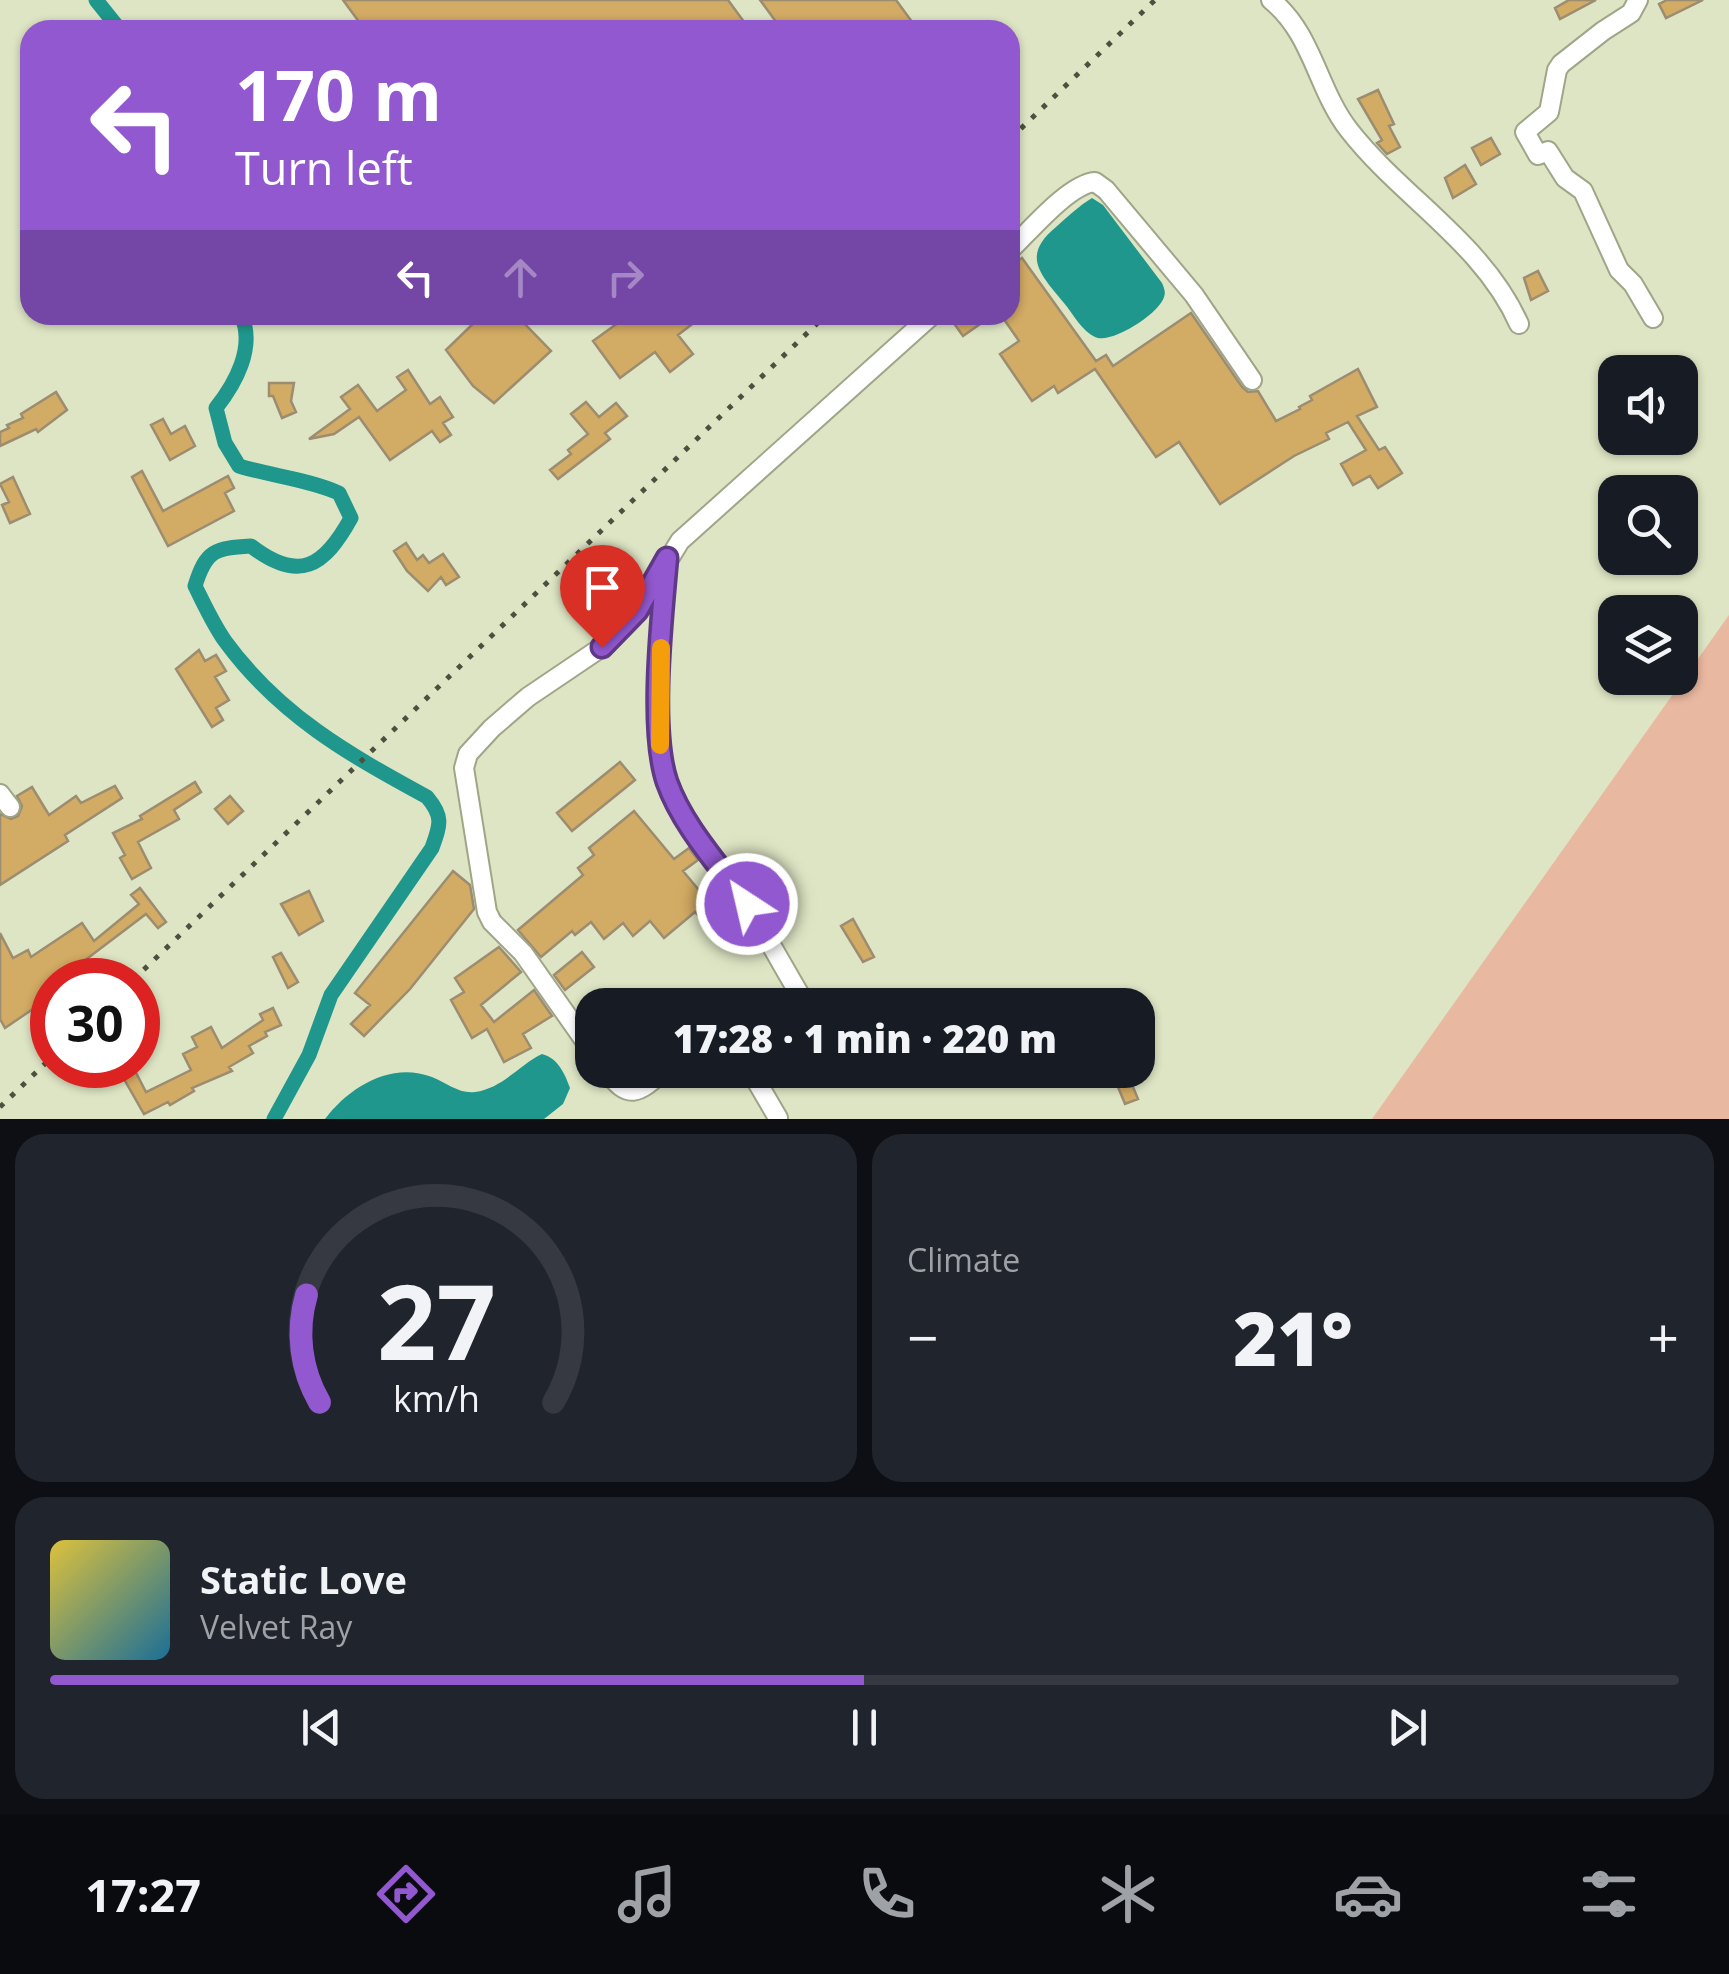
<!DOCTYPE html>
<meta charset="utf-8">
<style>
:root{--surface:#171b24;--page:#20242c;--text:#f1f3f6;--muted:#9ea1a6;--line:#363941;--accent:#9258cf}
body{margin:0;font-family:"Open Sans",sans-serif;background:var(--page);color:var(--text);height:100vh;display:flex;flex-direction:column;font-size:38px;white-space:nowrap}
*{box-sizing:border-box;margin:0}
p{font-size:32px;color:var(--muted)}
.icon{flex:none;width:55px;height:55px;fill:none;stroke:currentColor;stroke-width:2;stroke-linecap:round;stroke-linejoin:round}
.map{position:relative;height:1119px;overflow:hidden}
.details{display:flex;flex-direction:column;gap:15px;padding:15px;background:#0d0f14;flex:1}
.details>*{flex:none}
.top-card{position:absolute;left:20px;top:20px;width:1000px;height:305px;border-radius:30px;box-shadow:0 2px 8px #0004;background:#9258cf;color:#fff;overflow:hidden}
.controls{position:absolute;left:1598px;top:355px;display:grid;gap:20px}
.controls a{display:grid;place-items:center;width:100px;height:100px;border-radius:20px;background:var(--surface);box-shadow:0 2px 8px #0004;font-size:50px}
.speed{position:absolute;left:30px;top:958px;display:flex;gap:20px;font-size:50px;font-weight:700;text-align:center}
.speed>*{display:grid;place-content:center;width:130px;height:130px;border-radius:50%;background:var(--surface);box-shadow:0 2px 8px #0004;line-height:1}
.speed .limit{border:15px solid #d22;background:#fff;color:#111}
.pin{position:absolute;display:grid;place-items:center;width:85px;height:85px;color:#fff;margin:-102px -42px;border-radius:50% 50% 50% 0;rotate:-45deg;box-shadow:0 0 10px #0007}
.pin .icon{rotate:45deg}
.me{position:absolute;width:110px;margin:-55px;rotate:325deg;stroke-linejoin:round;filter:drop-shadow(0 0 8px #0008)}
.turn{display:flex;align-items:center;gap:35px;height:210px;padding:0 50px;font-size:45px}
.turn .icon{width:130px;height:130px;stroke-width:2.5}
.turn b{display:block;font-size:70px;line-height:85px}
.lanes{display:flex;align-items:center;height:95px;padding:0 50px;background:#0003;justify-content:center;gap:50px;direction:ltr}
.lanes .off{opacity:.35}
.big{font-size:75px;font-weight:800;line-height:1.1}
.details .widget{flex:1;display:flex;flex-direction:column;justify-content:center;gap:15px;min-width:0;padding:0 35px;border-radius:30px;background:var(--page)}
.details .dial{align-items:center;gap:0}
.dial svg{height:260px;overflow:visible;fill:none;stroke:var(--line);stroke-width:7;stroke-linecap:round;text-anchor:middle}
.dial text{fill:var(--text);stroke:none}
.song{display:flex;align-items:center;gap:30px}
.cover{width:120px;height:120px;border-radius:15px;background:linear-gradient(135deg,hsl(50 70% 55%),hsl(200 70% 35%))}
.played{height:10px;border-radius:5px;background:linear-gradient(90deg,var(--accent) 50%,var(--line) 50%)}
.keys{display:flex;justify-content:space-around;direction:ltr}
.heat{display:flex;justify-content:space-between;align-items:center;font-size:55px;direction:ltr}
.details .tiles{flex:1;display:grid;gap:15px;grid-template-columns:1fr 1fr}
.widget:last-child{grid-column:span 2}
.trip{position:absolute;left:575px;top:988px;width:580px;height:100px;border-radius:30px;background:var(--surface);box-shadow:0 2px 8px #0004;font-weight:800;line-height:100px;text-align:center}
.menu{display:flex;height:160px;justify-content:space-around;align-items:center;background:#090b0e;color:var(--muted)}
.menu .icon{width:70px;height:70px}
.menu .active{color:var(--accent)}
.menu b{font-size:45px;color:var(--text)}
.map>svg:first-child{display:block}
.green{fill:#e9b8a0}
.water{fill:#1f978c}
.lines{fill:none;stroke-linecap:round;stroke-linejoin:round}
.canal{stroke:#1f978c;stroke-width:15}
.building{fill:#d2ab64;stroke:#9c8c70;stroke-width:2.5}
.street-casing{stroke:#9fa587;stroke-width:22}
.street{stroke:#fff;stroke-width:18}
.rail{stroke:#4d503f;stroke-width:5;stroke-dasharray:5 10;stroke-linecap:butt}
.route-casing{stroke:#5f3987;stroke-width:25}
.route{stroke:#9258cf;stroke-width:18}
.slow{stroke:#f59e0b;stroke-width:18}
</style>
<div class="map">
<svg width="1729" height="1119" viewBox="0 0 1729 1119">
<rect width="100%" height="100%" fill="#dee5c4"/>
<path class="green" d="M1729,615V1119H1372Z"/>
<path class="water" d="M1092,198L1103,205L1162,283C1164,288 1166,292 1164,297C1160,313 1111,345 1095,337C1082,331 1073,314 1064,303C1040,274 1021,256 1056,227C1068,216 1079,206 1092,198Z
M542,1054C558,1058 565,1074 570,1088L563,1104L544,1119H325C349,1087 391,1061 432,1077C447,1083 459,1094 475,1092C503,1088 519,1065 542,1054Z"/>
<g class="lines">
<path class="canal" d="M96,0L120,30
M241,315C256,347 235,384 216,408L225,443L239,466C272,476 307,479 339,493L351,518C324,567 299,583 251,546C215,548 206,550 195,586C204,604 213,624 225,641C279,715 348,754 427,797C444,817 440,825 432,848L331,995L309,1055L274,1119"/>
</g>
<path class="building" d="M343,0H728L750,30H365Z
M760,0H896L918,30H782Z
M1569,0H1596L1560,19L1555,8Z
M1667,0H1703L1666,18L1659,4Z
M1378,90L1394,124L1389,126L1400,147L1387,154L1377,143L1382,140L1358,99Z
M1491,138L1500,154L1481,165L1472,148Z
M1465,165L1476,184L1453,198L1445,178Z
M1022,258L1096,361L1106,355L1113,366L1191,313L1242,387L1248,392L1258,391L1276,421L1300,409L1299,407L1312,400L1310,396L1358,369L1377,407L1357,416L1379,450L1385,447L1402,473L1378,488L1370,476L1353,485L1341,464L1366,450L1348,422L1326,433L1329,439L1294,456L1220,504L1179,442L1156,457L1095,369L1058,393L1054,386L1032,401L1000,354L1019,341L1001,315H1010V266Z
M1538,271L1548,291L1531,300L1524,278Z
M482,315H516L551,351L494,403L473,386L446,350Z
M629,315H704L678,335L693,354L670,372L655,352L620,378L593,341Z
M948,315H993L963,336Z
M408,370L430,404L440,397L453,417L443,423L451,435L440,442L432,431L390,460L359,417L334,434L309,439L350,409L341,397L358,385L377,411L406,390L397,377Z
M269,383H294L291,401L296,412L282,418L273,396H269Z
M56,392L67,410L38,432L36,429L0,446V432L9,428L7,425L23,418L21,414Z
M586,402L599,417L616,403L627,416L605,433L610,439L558,479L550,470L571,454L568,450L588,434L571,414Z
M163,419L171,434L185,426L195,446L170,460L151,425Z
M142,471L163,511L228,476L234,488L225,493L234,511L168,546L132,477Z
M13,477L30,514L10,523L2,505L9,502L0,484Z
M406,543L417,560L423,555L429,563L443,554L459,577L446,585L441,577L428,591L407,571L394,551Z
M199,650L205,661L216,655L226,671L215,677L229,700L216,708L223,720L212,727L176,669Z
M620,762L635,780L572,831L557,813Z
M195,782L201,792L174,810L179,819L138,842L151,868L132,879L120,858L125,855L113,833L142,819L140,816Z
M115,786L122,798L65,835L68,841L0,885V814L11,819L18,816L22,806L17,796L32,787L49,815L76,796L81,803Z
M230,796L243,811L228,824L215,809Z
M634,811L674,859L689,848L698,860L683,871L703,895L711,889L719,899L698,915L695,912L664,938L650,921L633,936L623,923L604,939L591,922L575,935L572,931L541,957L518,930L583,875L578,868L594,855L589,848Z
M453,871L470,885L474,909L410,989L364,1036L351,1024L370,1005L355,993Z
M140,888L166,922L158,928L146,914L80,964L87,974L78,980H52V996L5,1028L0,1019V933L13,958L28,950L31,957L82,923L94,941L139,904L131,895Z
M309,891L323,921L299,935L281,904Z
M853,919L874,957L863,962L841,926Z
M499,947L521,972L481,1005L494,1022L534,990L552,1016L523,1034L531,1048L504,1062L487,1029L472,1038L451,1000L464,992L455,978Z
M582,952L594,967L565,990L554,975Z
M281,953L298,982L288,988L273,957Z
M273,1008L281,1025L265,1032L267,1036L249,1046L253,1053L229,1067L232,1071L192,1088L194,1091L170,1105L168,1102L144,1114L116,1065H132L146,1092L191,1070L183,1054L197,1047L192,1037L211,1027L222,1048L263,1020L260,1014Z
M1111,1070H1126L1138,1099L1125,1104Z"/>
<g class="lines">
<g class="street-casing">
<path id="street" d="M1271,0C1313,34 1317,89 1349,130C1402,198 1483,243 1519,324
M1638,0L1631,13L1603,31L1561,64L1557,70L1549,112L1525,132L1538,155L1548,151L1565,178L1583,191L1619,270L1633,284L1653,318
M1010,250C1030,231 1069,184 1095,182L1106,190L1194,295L1252,380
M666,569C662,623 649,734 667,783C684,829 721,865 747,905C768,938 786,972 806,1005
M0,794L10,807
M592,1051L523,953L492,922L487,912L464,768L468,754L492,728L528,697L602,647L637,611L680,541L932,315
M606,1070C629,1102 638,1093 665,1070
M750,1070L778,1118"/>
</g>
<use href="#street" class="street"/>
<path class="rail" d="M1010,139L1155,0
M133,980L826,315
M0,1107L52,1057"/>
</g>
<g class="lines">
<g class="route-casing">
<path id="route" d="M602,647L637,611L667,558C662,616 649,729 667,782C683,827 720,866 747,904"/>
</g>
<use href="#route" class="route"/>
<path class="slow" d="M660,745L661,648"/>
</g>
</svg>
<div class="controls">
<a><svg class="icon" aria-label="sound" viewBox="0 0 24 24"><path d="M4 9h4l5-4v14l-5-4H4zM17 9q2 3 0 6"/></svg></a>
<a><svg class="icon" aria-label="search" viewBox="0 0 24 24"><circle cx="10" cy="10" r="6"/><path d="M15 15l6 6"/></svg></a>
<a><svg class="icon" aria-label="layers" viewBox="0 0 24 24"><path d="M12 4l9 5-9 5-9-5zM3 14l9 5 9-5"/></svg></a>
</div>
<div class="speed"><div class="limit">30</div></div>
<div class="pin" style="left:602px;top:647px;background:#d93025"><svg class="icon" aria-label="arrive" viewBox="0 0 24 24"><path d="M6 21V4h12l-3 4 3 4H6"/></svg></div>
<svg class="me" style="left:747px;top:904px" viewBox="-20 -20 40 40"><circle r="17" fill="#9258cf" stroke="#fff" stroke-width="3"/><path d="M0-11L8 9 0 5-8 9z" fill="#fff"/></svg>
<div class="trip">17:28 · 1 min · 220 m</div>
<div class="top-card">
<div class="turn"><svg class="icon" aria-label="left" viewBox="0 0 24 24"><path d="M17 20v-9H6M10 6l-5 5 5 5"/></svg><div><b>170 m</b>Turn left</div></div>
<div class="lanes"><svg class="icon" aria-label="left" viewBox="0 0 24 24"><path d="M17 20v-9H6M10 6l-5 5 5 5"/></svg><svg class="icon off" aria-label="ahead" viewBox="0 0 24 24"><path d="M12 20V5M6 11l6-6 6 6"/></svg><svg class="icon off" aria-label="right" viewBox="0 0 24 24"><path d="M7 20v-9h11M14 6l5 5-5 5"/></svg></div>
</div>
</div>
<section class="details">
<div class="tiles">
<div class="widget dial"><svg viewBox="0 0 100 80">
<path d="M14 69A42 42 0 1 1 86 69"/>
<path d="M14 69A42 42 0 0 1 10 36" stroke="#9258cf"/>
<text x="50" y="56" font-size="32" font-weight="700">27</text>
<text x="50" y="72" font-size="11">km/h</text>
</svg></div>
<div class="widget"><p>Climate</p>
<div class="heat"><a>−</a><b class="big">21°</b><a>+</a></div>
</div>
<div class="widget">
<div class="song"><i class="cover"></i><div><b>Static Love</b><p>Velvet Ray</p></div></div>
<div class="played"></div>
<div class="keys"><svg class="icon" aria-label="previous" viewBox="0 0 24 24"><path d="M18 5L8 12l10 7zM5 5v14"/></svg><svg class="icon" aria-label="pause" viewBox="0 0 24 24"><path d="M8 5v14M16 5v14"/></svg><svg class="icon" aria-label="next" viewBox="0 0 24 24"><path d="M6 5l10 7-10 7zM19 5v14"/></svg></div>
</div>
</div>
</section>
<nav class="menu">
<b>17:27</b>
<svg class="icon active" aria-label="directions" viewBox="0 0 24 24"><path d="M12 3l9 9-9 9-9-9zM9 14v-3h6M13 9l2 2-2 2"/></svg>
<svg class="icon" aria-label="music" viewBox="0 0 24 24"><path d="M9 18V5l10-2v13"/><circle cx="6" cy="18" r="3"/><circle cx="16" cy="16" r="3"/></svg>
<svg class="icon" aria-label="phone" viewBox="0 0 24 24"><path d="M5 4h4l2 5-3 2q2 4 5 5l2-3 5 2v4C11 20 4 13 5 4z"/></svg>
<svg class="icon" aria-label="climate" viewBox="0 0 24 24"><path d="M12 3v18M4 7l16 10M4 17L20 7"/></svg>
<svg class="icon" aria-label="car" viewBox="0 0 24 24"><path d="M5 17H2v-5l4-1 3-4h7l3 4 3 1v5h-3M9 17h6M6 11h13"/><circle cx="7" cy="17" r="2"/><circle cx="17" cy="17" r="2"/></svg>
<svg class="icon" aria-label="filters" viewBox="0 0 24 24"><path d="M4 7h16M4 17h16"/><circle cx="9" cy="7" r="2"/><circle cx="15" cy="17" r="2"/></svg>
</nav>
